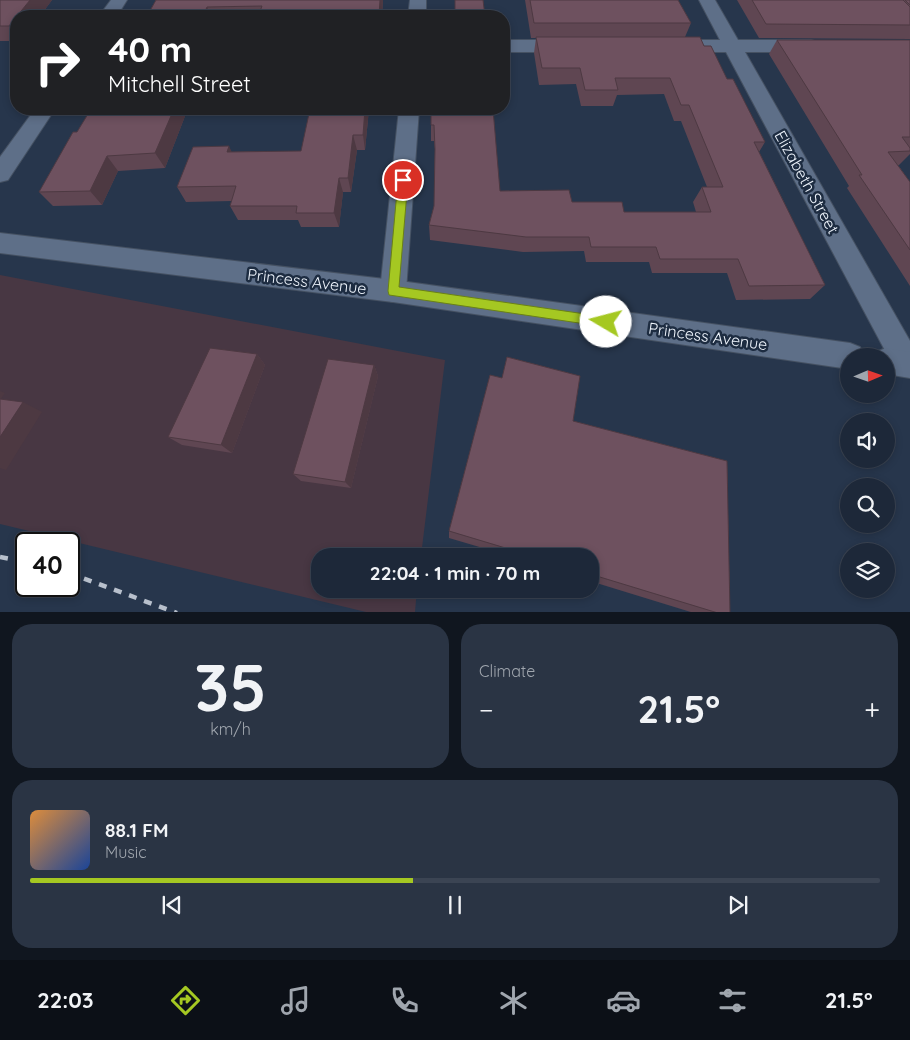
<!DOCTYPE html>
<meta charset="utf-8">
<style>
:root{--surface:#1d2839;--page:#2a3444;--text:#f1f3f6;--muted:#a0a6ae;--line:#3b4453;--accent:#a5c822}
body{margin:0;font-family:Quicksand,sans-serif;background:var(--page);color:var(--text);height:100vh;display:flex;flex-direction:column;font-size:19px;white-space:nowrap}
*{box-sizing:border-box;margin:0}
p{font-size:16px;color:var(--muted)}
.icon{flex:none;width:28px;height:28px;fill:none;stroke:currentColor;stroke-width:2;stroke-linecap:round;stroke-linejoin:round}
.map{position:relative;height:612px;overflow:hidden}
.details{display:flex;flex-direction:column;gap:12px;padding:12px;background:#10161f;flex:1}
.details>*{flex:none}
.guide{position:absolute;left:10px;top:10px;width:500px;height:105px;border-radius:20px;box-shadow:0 2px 8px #0003,0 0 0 1px var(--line);background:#202124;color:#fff;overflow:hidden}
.needle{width:32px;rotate:88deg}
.buttons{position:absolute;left:840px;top:348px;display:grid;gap:10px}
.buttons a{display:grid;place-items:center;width:55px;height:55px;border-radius:50%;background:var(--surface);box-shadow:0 2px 8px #0003,0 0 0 1px var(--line);font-size:25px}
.speed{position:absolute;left:15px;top:532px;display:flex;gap:10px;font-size:25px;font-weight:700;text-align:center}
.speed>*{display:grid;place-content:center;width:65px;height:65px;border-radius:50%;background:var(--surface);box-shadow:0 2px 8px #0003,0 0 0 1px var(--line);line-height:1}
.speed .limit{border:2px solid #111;border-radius:8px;background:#fff;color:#111}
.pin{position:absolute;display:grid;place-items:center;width:42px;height:42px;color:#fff;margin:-21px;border:2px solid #fff;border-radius:50%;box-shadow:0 1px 5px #0007}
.me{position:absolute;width:55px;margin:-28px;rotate:278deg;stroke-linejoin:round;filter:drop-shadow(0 0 4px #0008)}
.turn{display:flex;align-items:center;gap:18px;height:105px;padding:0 15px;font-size:22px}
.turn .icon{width:65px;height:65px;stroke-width:2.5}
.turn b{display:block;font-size:35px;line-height:42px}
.big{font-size:38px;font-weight:700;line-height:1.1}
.details .tile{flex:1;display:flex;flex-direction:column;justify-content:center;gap:8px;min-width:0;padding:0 18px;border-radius:20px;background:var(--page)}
.details .dial{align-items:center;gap:0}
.dial b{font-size:65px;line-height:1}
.song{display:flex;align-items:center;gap:15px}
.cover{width:60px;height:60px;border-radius:8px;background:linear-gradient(135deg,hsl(30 70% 55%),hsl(220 70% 35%))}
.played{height:5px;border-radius:2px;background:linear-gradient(90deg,var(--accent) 45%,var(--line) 45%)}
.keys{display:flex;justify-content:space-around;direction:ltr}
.heat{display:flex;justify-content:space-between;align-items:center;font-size:28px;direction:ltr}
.details .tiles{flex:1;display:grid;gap:12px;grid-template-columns:1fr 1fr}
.tile:last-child{grid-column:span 2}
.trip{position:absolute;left:311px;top:548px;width:288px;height:50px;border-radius:20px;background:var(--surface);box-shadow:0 2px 8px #0003,0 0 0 1px var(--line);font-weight:700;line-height:50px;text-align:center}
.tabs{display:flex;height:80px;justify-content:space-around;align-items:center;background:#0c1017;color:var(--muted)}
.tabs .icon{width:35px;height:35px}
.tabs .on{color:var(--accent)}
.tabs b{font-size:22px;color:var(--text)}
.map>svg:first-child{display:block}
.industrial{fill:#483743}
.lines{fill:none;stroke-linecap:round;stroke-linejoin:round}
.minor-casing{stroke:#455162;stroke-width:2}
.tertiary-casing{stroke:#455162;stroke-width:2}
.minor{fill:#5e6f88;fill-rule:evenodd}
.tertiary{fill:#5e6f88;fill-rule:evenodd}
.rail{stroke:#b8c0cc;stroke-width:4.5;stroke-dasharray:8 8;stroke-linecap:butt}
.wall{fill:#5f4652}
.shaded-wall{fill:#4d3942}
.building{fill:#6e515f;stroke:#4d3942}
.route{fill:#a5c822;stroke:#6b8216}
.labels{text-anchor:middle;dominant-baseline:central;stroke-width:5;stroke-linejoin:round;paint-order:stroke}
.street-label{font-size:16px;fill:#eef4fc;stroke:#1d2c41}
</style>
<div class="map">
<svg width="910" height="613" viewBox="0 0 910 613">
<rect width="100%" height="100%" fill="#27364c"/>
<path class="industrial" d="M0,275L445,360L421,556H320V589H417L415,612H366L0,524Z"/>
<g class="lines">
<g class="minor-casing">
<path id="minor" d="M410,0H426V16H408Z
M699,0H715L738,40H811L818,42L820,46L818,50L811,52H745L910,341V376L897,373L726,52H667L660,50L658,46L660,42L667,40H720Z
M504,40H571L578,42L580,46L578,50L571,52H504Z
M399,109H419L406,291L403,299L393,302L383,299L380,291Z"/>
</g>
<g class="tertiary-casing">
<path id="tertiary" d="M111,0H127L117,16H99Z
M35,109H55L8,180L0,182V157Z
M0,233L393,280L850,343L860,347L865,356H849V369L393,302L0,253Z
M886,348L910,352V378L886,374V356H873L876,352Z"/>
</g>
<use href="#minor" class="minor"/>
<use href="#tertiary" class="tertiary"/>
<path class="rail" d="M0,557L26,562
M69,573L177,613"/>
</g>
<path class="wall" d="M0,0H52L40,16H16V41H0Z
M156,0H383L382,16H147Z
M525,0H678L691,23L685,37L704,46L727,79L765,142L759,152L825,285L810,299L736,300L727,273H652L649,262H586L584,251L523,252L430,240L429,225L434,206L435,149L434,141H431V109L500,191L624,212H696L693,202L702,187H707L681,121H674L664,94L617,95L613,106H581L576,84L539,85L534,53L536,38H531Z
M737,0H910V39L759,38Z
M777,40H910V154L899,165H898L910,182V286L847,188L849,186L769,54Z
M369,109L365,150H357L351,192H343L339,227H301L298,220H238L230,206L232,201L186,202L177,187L232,152L301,151Z
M187,111L165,168L118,171L102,205L53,206L39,192L77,132Z
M257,354L265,365L232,453L182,445L168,437Z
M507,357L580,376L573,421L727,461L730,613H694L590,581V556H510L449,538V531L490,375L502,378Z
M374,365L378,376L351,488L301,481L293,474Z"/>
<path class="shaded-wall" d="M30,0H52L40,16H17Z
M380,0H383L382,16H379Z
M207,7L211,16H203Z
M16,17V35L9,26Z
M173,109H186L187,111L165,168L155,153Z
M365,109H369L365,150L363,135Z
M353,135L357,150L351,192L348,178Z
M229,146L236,161L227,152Z
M107,156L118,171L102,205L90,191Z
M339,178L343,192L339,227L334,213Z
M257,354L265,365L232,453L221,445Z
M374,365L378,376L351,488L345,482Z
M0,391L5,393L0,400Z
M23,402L42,412L6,470L0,468V437Z"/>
<path class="building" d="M0,0H30L9,26H0Z
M156,0H380L379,16H274V14H259L262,6L207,7L203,16H147Z
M455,0H483L485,16H455Z
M530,0H678L691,23H534Z
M752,0H903L910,7V25L766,24Z
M905,0H910V5Z
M536,37H700L704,46H711L727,79H733L765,142H754L825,285L749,286L738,259H660L656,247H591L589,237H526L429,225L434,206L435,149L434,125H431V109H493L500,191L569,190L572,202H622L624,212H711L702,187H723L689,105H681L670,78H615L618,90H585L580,68H542Z
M777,40H910V137H902L910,148V151L888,152L910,182V250L859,175H862Z
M91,109H174L155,153L107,156L90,191L39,192L73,132H77Z
M310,109H365L363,135H353L348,178H339L334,213H296L297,206H230L236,186L177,187L193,147L229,146L227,152L301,151Z
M210,348L257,354L221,445L168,437Z
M507,357L580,376L573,421L727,461L730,613H718L590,574V556H532L449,531L490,375L502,378Z
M328,359L374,365L345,482L293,474Z
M0,399L23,402L0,437Z"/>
<path class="route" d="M403,176L408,180L399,287L606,317L610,318V325L606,327L389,295L388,291L398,180Z"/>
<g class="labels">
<g class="street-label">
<text transform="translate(807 182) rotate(61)">Elizabeth Street</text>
<text transform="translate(307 281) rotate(7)">Princess Avenue</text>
<text transform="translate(708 336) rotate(8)">Princess Avenue</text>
</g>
</g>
</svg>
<div class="buttons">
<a><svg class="needle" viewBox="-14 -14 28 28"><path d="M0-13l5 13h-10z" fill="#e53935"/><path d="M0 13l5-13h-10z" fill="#a0a6ae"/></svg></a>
<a><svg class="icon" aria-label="sound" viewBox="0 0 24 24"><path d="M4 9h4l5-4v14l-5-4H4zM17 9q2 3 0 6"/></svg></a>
<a><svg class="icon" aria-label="search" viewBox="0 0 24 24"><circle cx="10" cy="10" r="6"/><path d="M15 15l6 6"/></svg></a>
<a><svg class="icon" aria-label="layers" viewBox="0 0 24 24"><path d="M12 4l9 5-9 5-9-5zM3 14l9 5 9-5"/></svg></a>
</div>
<div class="speed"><div class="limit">40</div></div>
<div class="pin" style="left:403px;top:180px;background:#d93025"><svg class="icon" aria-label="arrive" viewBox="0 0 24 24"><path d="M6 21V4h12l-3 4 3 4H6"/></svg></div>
<svg class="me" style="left:606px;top:322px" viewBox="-20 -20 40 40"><circle r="19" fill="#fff"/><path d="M0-13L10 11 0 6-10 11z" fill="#a5c822"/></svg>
<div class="trip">22:04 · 1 min · 70 m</div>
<div class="guide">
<div class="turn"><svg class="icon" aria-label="right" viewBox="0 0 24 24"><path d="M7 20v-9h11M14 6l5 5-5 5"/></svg><div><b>40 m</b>Mitchell Street</div></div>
</div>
</div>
<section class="details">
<div class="tiles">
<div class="tile dial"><b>35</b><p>km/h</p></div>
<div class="tile"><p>Climate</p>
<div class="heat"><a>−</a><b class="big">21.5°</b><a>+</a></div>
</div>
<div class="tile">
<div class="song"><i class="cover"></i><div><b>88.1 FM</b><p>Music</p></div></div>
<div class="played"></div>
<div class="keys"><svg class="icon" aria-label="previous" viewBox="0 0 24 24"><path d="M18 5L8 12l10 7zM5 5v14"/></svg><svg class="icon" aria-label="pause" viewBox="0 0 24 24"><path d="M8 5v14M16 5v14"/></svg><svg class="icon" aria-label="next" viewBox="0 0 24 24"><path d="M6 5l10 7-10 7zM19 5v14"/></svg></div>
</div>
</div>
</section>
<nav class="tabs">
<b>22:03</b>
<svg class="icon on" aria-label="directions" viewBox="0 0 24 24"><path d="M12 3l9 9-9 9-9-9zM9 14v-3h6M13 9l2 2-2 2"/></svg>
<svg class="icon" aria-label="music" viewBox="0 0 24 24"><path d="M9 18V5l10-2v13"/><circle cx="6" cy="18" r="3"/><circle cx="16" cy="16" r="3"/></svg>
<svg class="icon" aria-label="phone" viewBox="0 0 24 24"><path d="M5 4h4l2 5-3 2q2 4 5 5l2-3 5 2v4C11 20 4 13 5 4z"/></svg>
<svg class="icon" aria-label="climate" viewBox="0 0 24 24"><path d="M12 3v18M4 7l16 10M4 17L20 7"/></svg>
<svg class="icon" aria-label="car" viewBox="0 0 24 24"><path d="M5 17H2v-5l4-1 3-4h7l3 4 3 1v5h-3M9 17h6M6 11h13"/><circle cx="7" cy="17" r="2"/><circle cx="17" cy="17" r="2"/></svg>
<svg class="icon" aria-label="filters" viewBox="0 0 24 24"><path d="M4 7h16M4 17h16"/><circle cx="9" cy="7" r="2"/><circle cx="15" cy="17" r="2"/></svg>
<b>21.5°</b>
</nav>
